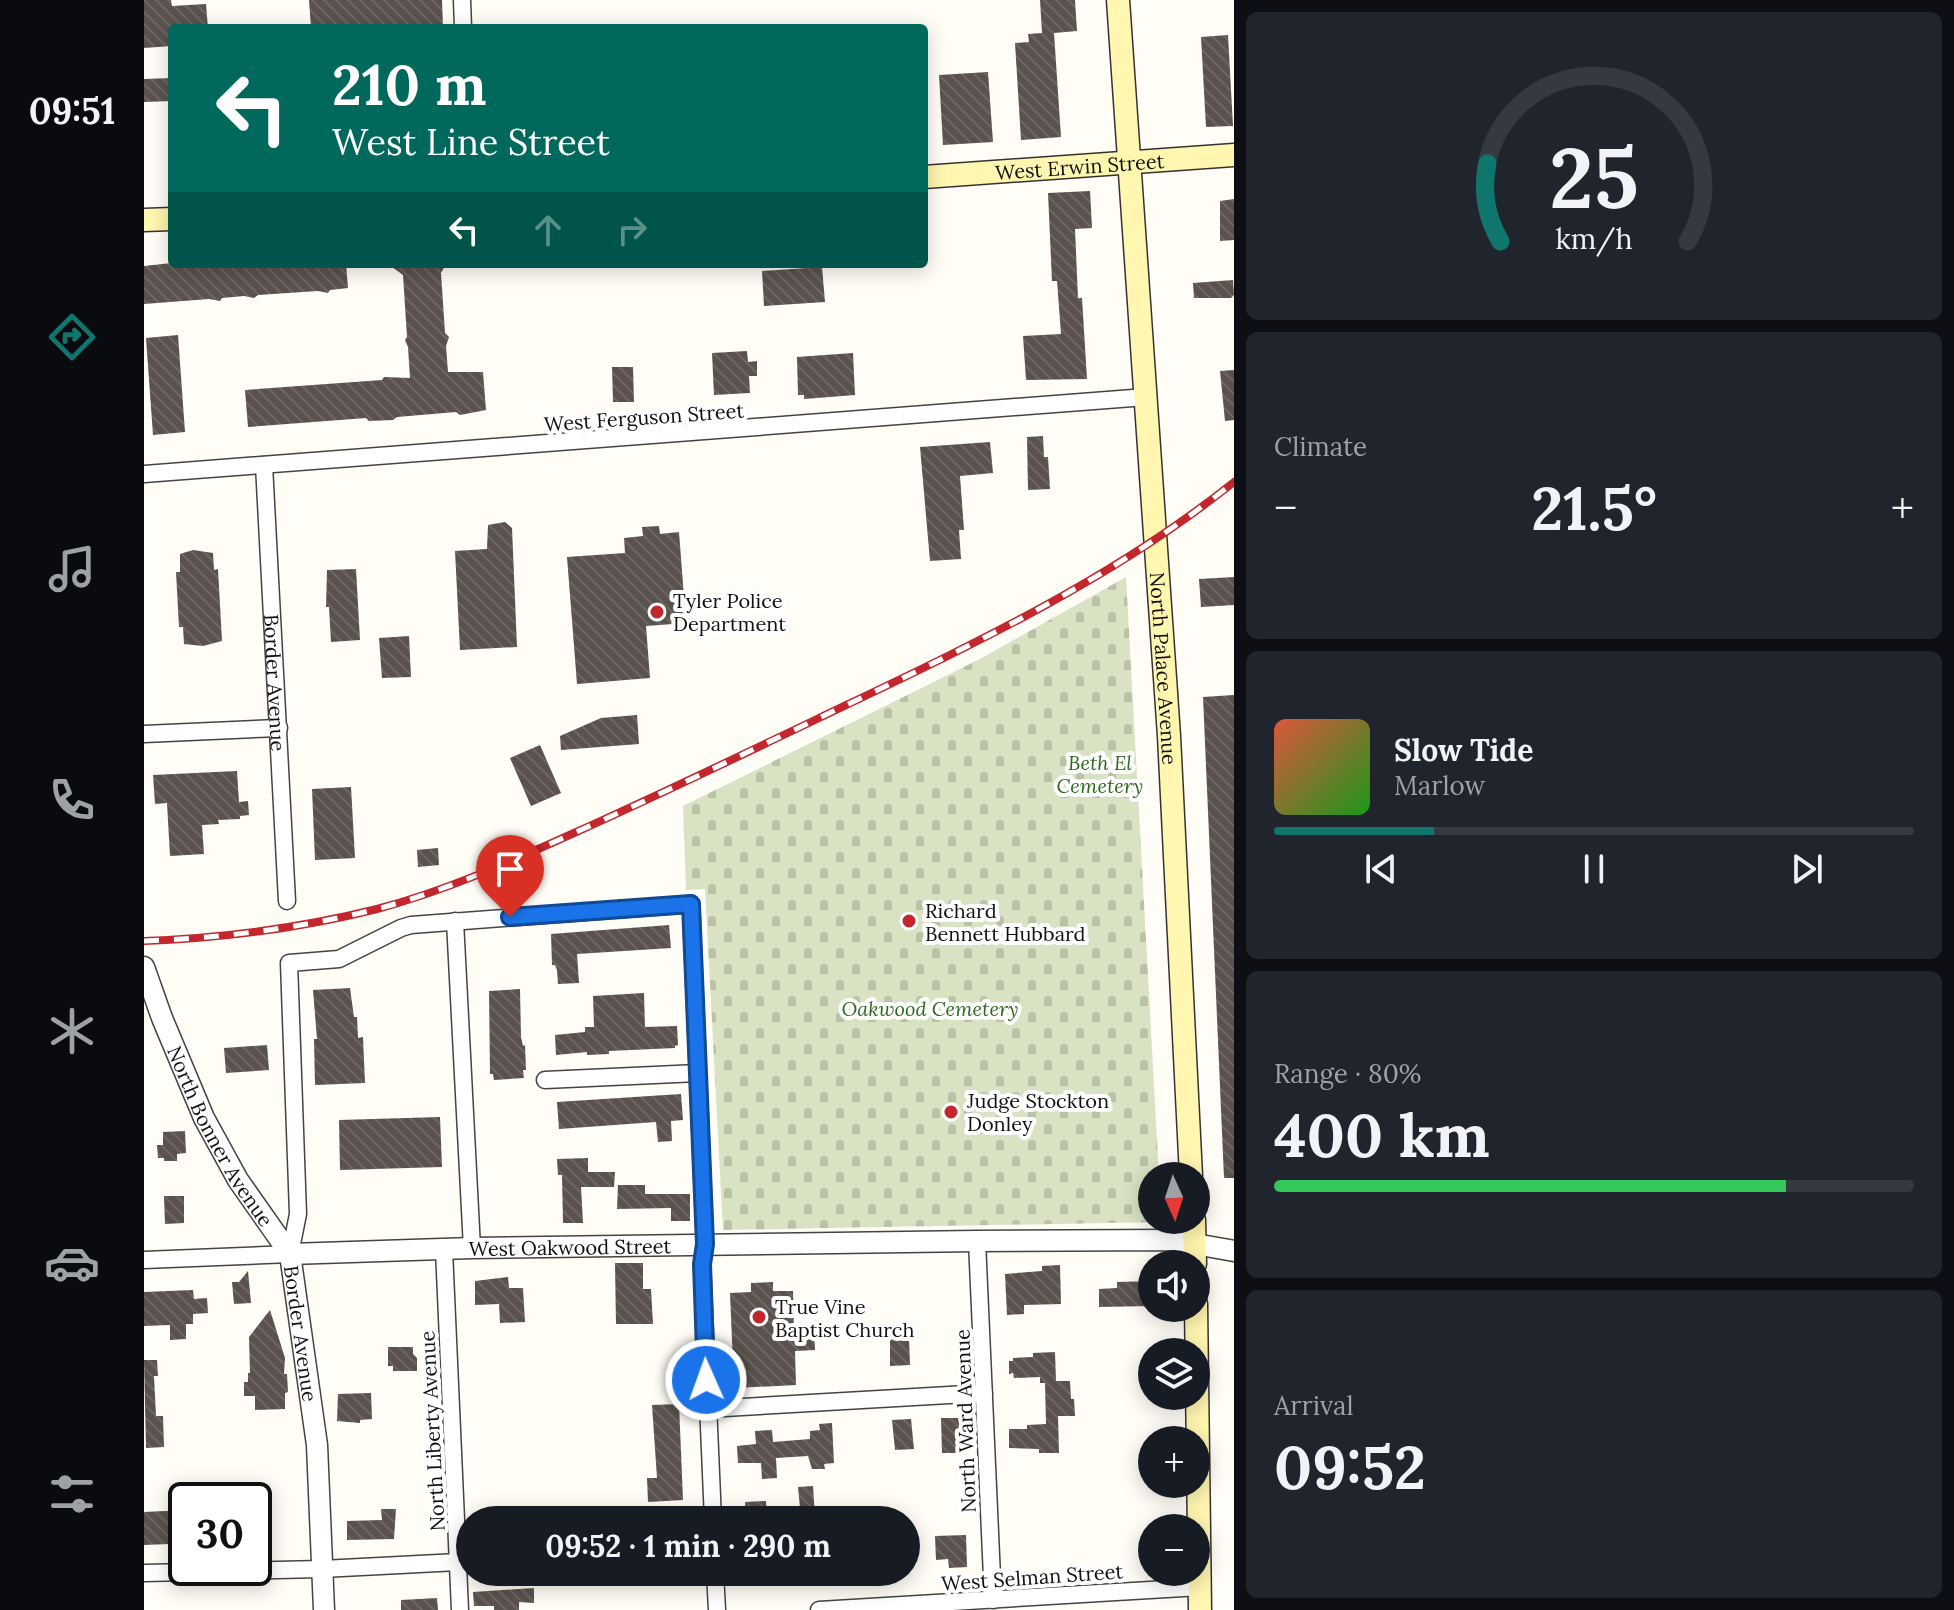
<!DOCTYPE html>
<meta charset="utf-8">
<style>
:root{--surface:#171b24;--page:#20242c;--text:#f1f3f6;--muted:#9ea1a6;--line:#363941;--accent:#0f766e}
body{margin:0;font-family:Lora,serif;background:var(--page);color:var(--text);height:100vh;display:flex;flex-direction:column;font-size:30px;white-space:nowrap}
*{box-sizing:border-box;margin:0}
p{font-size:26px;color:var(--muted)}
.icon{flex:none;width:44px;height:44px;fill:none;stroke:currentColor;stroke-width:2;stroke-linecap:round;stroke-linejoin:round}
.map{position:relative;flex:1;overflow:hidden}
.panel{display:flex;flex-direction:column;gap:12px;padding:12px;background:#0d0f14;width:720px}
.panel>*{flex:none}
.hud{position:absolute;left:24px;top:24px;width:760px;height:244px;border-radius:8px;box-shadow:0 4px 20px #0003;background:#00695c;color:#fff;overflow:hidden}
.needle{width:52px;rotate:177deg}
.controls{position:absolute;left:994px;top:1162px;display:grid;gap:16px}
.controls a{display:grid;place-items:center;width:72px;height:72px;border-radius:50%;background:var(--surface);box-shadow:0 4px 20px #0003;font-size:40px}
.speed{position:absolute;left:24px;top:1482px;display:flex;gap:16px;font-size:40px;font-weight:700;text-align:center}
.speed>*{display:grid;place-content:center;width:104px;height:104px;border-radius:50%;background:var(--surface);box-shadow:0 4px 20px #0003;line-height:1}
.speed .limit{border:4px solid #111;border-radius:12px;background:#fff;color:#111}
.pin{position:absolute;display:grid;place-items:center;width:68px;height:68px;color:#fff;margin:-82px -34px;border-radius:50% 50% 50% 0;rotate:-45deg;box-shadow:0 0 8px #0007}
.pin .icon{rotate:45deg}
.me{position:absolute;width:88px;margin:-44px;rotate:358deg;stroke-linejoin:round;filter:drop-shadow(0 0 6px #0008)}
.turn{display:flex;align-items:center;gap:28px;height:168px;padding:0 32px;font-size:36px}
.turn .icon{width:104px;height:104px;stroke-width:2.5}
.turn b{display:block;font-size:56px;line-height:68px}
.lanes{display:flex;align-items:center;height:76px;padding:0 32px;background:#0003;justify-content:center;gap:40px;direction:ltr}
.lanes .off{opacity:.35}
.big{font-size:60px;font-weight:700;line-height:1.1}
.panel .card{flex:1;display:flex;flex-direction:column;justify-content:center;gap:12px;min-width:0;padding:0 28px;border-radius:12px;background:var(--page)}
.panel .dial{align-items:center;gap:0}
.dial svg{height:208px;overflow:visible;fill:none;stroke:var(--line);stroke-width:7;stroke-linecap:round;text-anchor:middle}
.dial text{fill:var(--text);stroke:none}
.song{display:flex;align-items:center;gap:24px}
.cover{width:96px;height:96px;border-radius:12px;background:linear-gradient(135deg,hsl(10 70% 55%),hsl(120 70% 35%))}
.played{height:8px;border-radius:4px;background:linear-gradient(90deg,var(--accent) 25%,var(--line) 25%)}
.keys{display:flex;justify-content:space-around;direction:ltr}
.heat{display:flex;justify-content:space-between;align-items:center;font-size:44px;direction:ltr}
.charge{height:12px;border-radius:6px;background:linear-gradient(90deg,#34c759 80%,var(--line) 0)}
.trip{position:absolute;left:312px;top:1506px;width:464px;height:80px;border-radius:40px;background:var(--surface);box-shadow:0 4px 20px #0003;font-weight:700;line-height:80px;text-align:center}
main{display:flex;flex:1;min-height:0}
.dock{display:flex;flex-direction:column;width:144px;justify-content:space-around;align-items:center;background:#090b0e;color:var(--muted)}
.dock .icon{width:56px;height:56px}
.dock .active{color:var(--accent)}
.dock b{font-size:36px;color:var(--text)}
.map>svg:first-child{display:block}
.cemetery{fill:url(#cemetery-stones)}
.building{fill:url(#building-back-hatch)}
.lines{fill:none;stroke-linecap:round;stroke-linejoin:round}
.minor-casing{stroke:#444;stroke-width:19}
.tertiary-casing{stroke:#444;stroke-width:23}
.secondary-casing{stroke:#333;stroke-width:25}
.minor{stroke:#fff;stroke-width:16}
.tertiary{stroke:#fff;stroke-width:20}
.secondary{stroke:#fff6b0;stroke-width:22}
.rail-casing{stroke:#c4262e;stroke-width:8}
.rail{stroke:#fff;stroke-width:5;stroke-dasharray:15;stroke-linecap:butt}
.route-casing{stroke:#114b97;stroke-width:20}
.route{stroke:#1a73e8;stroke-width:14}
.poi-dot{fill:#c4262e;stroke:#fff;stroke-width:3}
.labels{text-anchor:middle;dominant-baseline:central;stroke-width:8;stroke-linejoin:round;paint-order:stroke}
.street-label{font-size:20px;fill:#111;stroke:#fff}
.poi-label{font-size:20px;fill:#111;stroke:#fff;text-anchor:start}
.park-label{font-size:20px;font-style:italic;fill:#2f6b1f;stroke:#fff}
</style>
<main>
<nav class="dock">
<b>09:51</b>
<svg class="icon active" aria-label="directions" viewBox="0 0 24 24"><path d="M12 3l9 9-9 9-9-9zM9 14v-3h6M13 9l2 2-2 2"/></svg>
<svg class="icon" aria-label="music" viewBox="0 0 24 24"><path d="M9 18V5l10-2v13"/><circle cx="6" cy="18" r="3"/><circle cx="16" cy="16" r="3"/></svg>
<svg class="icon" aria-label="phone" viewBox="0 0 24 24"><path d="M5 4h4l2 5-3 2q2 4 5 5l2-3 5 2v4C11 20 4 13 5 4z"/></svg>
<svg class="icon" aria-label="climate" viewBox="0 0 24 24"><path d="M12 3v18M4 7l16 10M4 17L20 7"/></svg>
<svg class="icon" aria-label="car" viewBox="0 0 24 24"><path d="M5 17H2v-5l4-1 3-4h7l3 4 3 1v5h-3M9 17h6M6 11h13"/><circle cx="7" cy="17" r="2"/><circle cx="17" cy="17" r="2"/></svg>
<svg class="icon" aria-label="filters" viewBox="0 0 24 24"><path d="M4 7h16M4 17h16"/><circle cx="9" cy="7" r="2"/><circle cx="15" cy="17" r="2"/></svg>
</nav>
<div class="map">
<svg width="1090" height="1610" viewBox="0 0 1090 1610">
<defs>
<pattern id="cemetery-stones" width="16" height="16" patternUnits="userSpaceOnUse" patternTransform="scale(2)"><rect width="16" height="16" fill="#d9e3c4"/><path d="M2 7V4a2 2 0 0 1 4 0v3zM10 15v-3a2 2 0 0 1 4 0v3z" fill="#b9c2a7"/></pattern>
<pattern id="building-back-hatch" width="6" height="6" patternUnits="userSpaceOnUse" patternTransform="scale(2)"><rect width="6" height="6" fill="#5a524d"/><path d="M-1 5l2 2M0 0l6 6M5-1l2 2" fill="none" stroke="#6d6662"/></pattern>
</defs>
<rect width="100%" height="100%" fill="#fffdf5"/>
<path class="cemetery" d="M982,577L1015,1176H1008V1220L1018,1222L579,1230L561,889L542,890L539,806L834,660Z"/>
<path class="building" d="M0,0H27L28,6L62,4L64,28H28V46L0,48Z
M165,0H298L299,28H167Z
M896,0H931L933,31L910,33L917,137L877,140L871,43L885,42L884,34L898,33Z
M1084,35L1089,126L1062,127L1057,37Z
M844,72L849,142L799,145L795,75Z
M28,78V101L0,102V79Z
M946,191L948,228L931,229L934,298H938L943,379L882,380L879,336L917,334L913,281H908L904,193Z
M1090,199V240L1076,241V201Z
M28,263L202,264L204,288L186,290L184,293L174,291L114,295L110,298L100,296L78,298L76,301L65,299L0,304V266Z
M244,264H302L297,273L301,333L305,337L302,346L304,372H339L342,410L316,415L312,412L253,417L249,420L225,421L222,418L104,427L101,390L238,380L240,377L266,378L264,347L261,340L263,337L259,275Z
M678,267L681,302L620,306L618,271Z
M1089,280L1090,295L1087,298H1050L1049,283Z
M34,335L41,432L9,435L2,338Z
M603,351L604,362L613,361V376H605L606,393L570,395L568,353Z
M709,353L711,395L660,399V395H654L653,357Z
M468,367H489L490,402H469Z
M1090,370V420L1081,421L1076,371Z
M899,436L900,457H904L906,489L884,490L883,437Z
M846,442L849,473L816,476L820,530H815L817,559L786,561L776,447Z
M361,522L368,528L373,647L316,650L311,551L343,549L344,525Z
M515,526L516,534L535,532L542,623L502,626L506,678L433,684L423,557L481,553L480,538L499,536L498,527Z
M49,550L69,553L70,570L74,569L78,641L59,646L40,644L39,627H35L32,572H36V554Z
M212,569L216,640L187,642L185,607H182L183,570Z
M1090,577V605L1057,607L1055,579Z
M265,636L267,677L238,678L235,638Z
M1090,695V1178H1080L1059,697Z
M493,715L495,744L417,750L416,736L457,718Z
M396,745L417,793L387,806L366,758Z
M93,771L95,802L104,801L105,815L96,816V819L74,820L75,824L58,825L60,854L26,856L23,803L11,804L9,775Z
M207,787L211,858L171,860L168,789Z
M294,848L295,865L274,867L273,850Z
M525,925L527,948L433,954L435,983L414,984L413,970L411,965H408L407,934Z
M206,988L210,1017H213L214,1038L219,1037L221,1083L171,1085L170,1039H173L169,990Z
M376,989L377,1037L379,1046L381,1045L382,1070H379L380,1078L350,1080L349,1074H346L345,991Z
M500,993L501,1027L533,1026L534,1045L531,1046V1048L465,1051V1054L443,1055V1052L412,1055L411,1035L441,1032V1027H450L449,996Z
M123,1045L125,1070L82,1073L80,1048Z
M537,1094L539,1120L527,1121L528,1141L514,1142L512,1122L415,1129L413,1102Z
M296,1117L298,1167L196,1170L195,1120Z
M41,1131L42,1153L33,1154V1161H20V1158H14L13,1145H19V1132Z
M444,1158V1172H471L470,1187H437L439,1223H419L418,1175H414L413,1159Z
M474,1185H501V1194H546V1221H527V1208L473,1209Z
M20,1196H40V1223L21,1224Z
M471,1263H499V1289H507L509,1324H472Z
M916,1265L917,1304L880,1305V1314L863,1315L861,1274L898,1271V1266Z
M104,1271L107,1303L90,1304L88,1282H95Z
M364,1277L365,1288H379L381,1322L356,1323L355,1304L331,1305V1281Z
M1008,1281V1306L955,1307V1289L973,1288V1282Z
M629,1282V1291H649L650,1330H670L671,1350L651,1351L652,1385L590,1388L586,1293L607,1292V1283Z
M49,1290L50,1299L63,1298L64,1313L49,1314V1324H42V1339L26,1340V1325L0,1326V1292Z
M126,1310L141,1358L140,1374H143L144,1392L141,1393V1409L111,1410V1396H100V1382H104V1373H106L105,1337Z
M765,1338L766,1365L746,1366V1339Z
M244,1347H269V1354L273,1358V1371H249V1366H244Z
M911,1352L912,1381H926L927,1399H930L931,1416H914L915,1453H895V1449L865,1448V1429H883V1425L902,1424L901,1383H896V1377L870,1378L869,1373L865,1374V1361H869V1358L889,1357V1353Z
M0,1360H13L14,1376H10L12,1416H19L20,1447L2,1448Z
M227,1393L228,1419L216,1420V1423L193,1421L194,1394Z
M535,1404L539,1500L504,1502L503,1478H513L508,1405Z
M797,1418H817L815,1453H798Z
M767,1419L770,1449L751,1450L748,1420Z
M688,1423L690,1463L680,1464L681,1469H668L664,1456L632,1458L633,1478L618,1479L617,1463H594L593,1446L612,1444L611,1431L628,1430L629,1442L666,1439V1431L676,1430L675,1424Z
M669,1486L671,1517H667L668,1520H653V1508H656L654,1487Z
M622,1501L623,1520H602L601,1502Z
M237,1509H252L250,1539L203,1540V1521L238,1520Z
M42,1510V1549H25V1544L0,1545V1512Z
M822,1535L823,1567L805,1568L804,1559L792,1560L791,1536Z
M390,1588V1603L375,1602V1610H350V1606H330L329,1592Z
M293,1598L294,1610H257V1600Z"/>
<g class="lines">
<g class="minor-casing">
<g id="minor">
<path d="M318,0L319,28"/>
<path id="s1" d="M120,465L143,901"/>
<path d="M0,474L1002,397"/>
<path d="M0,734L135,728"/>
<path d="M311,921L328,1248"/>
<path d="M401,1080L554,1073"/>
<path d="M833,1241L849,1600"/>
<path d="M300,1250L316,1610"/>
<path d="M0,1260L146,1254L154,1214L145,963L195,959L257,928L267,925L547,904L561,1244L558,1264L569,1520"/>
<path d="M563,1409L840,1393"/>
<path d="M571,1572L573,1610"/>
<path d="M0,1573L178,1569L314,1562"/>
<path d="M675,1610L1056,1587"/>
</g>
</g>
<g class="tertiary-casing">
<g id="tertiary">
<path id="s2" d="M0,967L18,1018L60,1118L94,1180L146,1254L173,1445L180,1610"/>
<path id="s3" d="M146,1254L328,1248L833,1241L1028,1240L1090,1251"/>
</g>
</g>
<g class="secondary-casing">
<g id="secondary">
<path id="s4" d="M974,0L1025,736L1047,1176"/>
<path id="s5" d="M780,177L1090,155"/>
<path d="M0,220L28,219"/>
<path d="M1050,1220L1051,1264"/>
<path d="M1052,1304L1056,1610"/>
</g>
</g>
<use href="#minor" class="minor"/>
<use href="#tertiary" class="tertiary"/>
<use href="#secondary" class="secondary"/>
<g class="rail-casing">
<path id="rail" d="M0,941C78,938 157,928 233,909C301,891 366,862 430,833C511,797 591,758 671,720C815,651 964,583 1090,482"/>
</g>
<use href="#rail" class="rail"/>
</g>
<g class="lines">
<g class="route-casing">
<path id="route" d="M366,917L547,904L561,1244L558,1264L562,1380"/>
</g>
<use href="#route" class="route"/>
</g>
<g class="poi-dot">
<circle cx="513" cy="612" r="8"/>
<circle cx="765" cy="921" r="8"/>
<circle cx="807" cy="1112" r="8"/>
<circle cx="615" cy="1317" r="8"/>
</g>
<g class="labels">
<g class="street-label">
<text stroke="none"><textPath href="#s5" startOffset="156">West Erwin Street</textPath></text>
<text transform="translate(500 417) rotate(-4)">West Ferguson Street</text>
<text stroke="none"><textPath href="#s4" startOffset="670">North Palace Avenue</textPath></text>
<text stroke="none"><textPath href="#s1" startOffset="218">Border Avenue</textPath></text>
<text stroke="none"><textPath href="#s2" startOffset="186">North Bonner Avenue</textPath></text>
<text stroke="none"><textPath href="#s3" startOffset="280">West Oakwood Street</textPath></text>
<text stroke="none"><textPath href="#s2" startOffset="404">Border Avenue</textPath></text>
<text transform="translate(821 1421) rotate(-92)">North Ward Avenue</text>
<text transform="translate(288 1431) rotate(-93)">North Liberty Avenue</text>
<text transform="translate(888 1577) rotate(-4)">West Selman Street</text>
</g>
<g class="poi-label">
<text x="529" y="600">Tyler Police<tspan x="529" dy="23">Department</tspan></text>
<text x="781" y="910">Richard<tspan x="781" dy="23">Bennett Hubbard</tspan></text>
<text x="823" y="1100">Judge Stockton<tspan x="823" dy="23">Donley</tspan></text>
<text x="631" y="1306">True Vine<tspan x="631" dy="23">Baptist Church</tspan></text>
</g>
<g class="park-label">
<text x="956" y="762">Beth El<tspan x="956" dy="23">Cemetery</tspan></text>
<text x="786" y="1008">Oakwood Cemetery</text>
</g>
</g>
</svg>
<div class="controls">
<a><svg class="needle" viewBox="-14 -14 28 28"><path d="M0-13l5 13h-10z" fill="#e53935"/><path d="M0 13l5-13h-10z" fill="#9ea1a6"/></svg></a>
<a><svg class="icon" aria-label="sound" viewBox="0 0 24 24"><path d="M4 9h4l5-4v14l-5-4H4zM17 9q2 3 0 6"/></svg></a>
<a><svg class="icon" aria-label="layers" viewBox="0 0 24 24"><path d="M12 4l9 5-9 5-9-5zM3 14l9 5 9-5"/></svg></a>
<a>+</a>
<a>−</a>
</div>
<div class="speed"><div class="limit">30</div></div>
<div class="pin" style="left:366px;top:917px;background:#d93025"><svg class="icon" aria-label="arrive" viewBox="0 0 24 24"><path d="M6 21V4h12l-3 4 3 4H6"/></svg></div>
<svg class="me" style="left:562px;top:1380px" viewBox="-20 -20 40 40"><circle r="17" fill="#1a73e8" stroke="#fff" stroke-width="3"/><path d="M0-11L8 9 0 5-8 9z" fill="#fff"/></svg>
<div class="trip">09:52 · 1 min · 290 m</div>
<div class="hud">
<div class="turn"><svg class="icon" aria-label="left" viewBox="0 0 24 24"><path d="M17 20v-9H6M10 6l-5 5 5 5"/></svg><div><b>210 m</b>West Line Street</div></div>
<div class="lanes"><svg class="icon" aria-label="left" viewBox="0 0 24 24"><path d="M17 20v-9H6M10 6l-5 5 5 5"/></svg><svg class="icon off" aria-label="ahead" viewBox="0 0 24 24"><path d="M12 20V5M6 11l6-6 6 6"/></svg><svg class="icon off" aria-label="right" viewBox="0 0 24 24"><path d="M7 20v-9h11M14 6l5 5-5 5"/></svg></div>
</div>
</div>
<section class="panel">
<div class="card dial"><svg viewBox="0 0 100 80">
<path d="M14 69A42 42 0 1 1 86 69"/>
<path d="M14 69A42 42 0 0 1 9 39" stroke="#0f766e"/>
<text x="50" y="56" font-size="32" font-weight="700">25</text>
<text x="50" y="72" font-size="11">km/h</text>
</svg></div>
<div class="card"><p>Climate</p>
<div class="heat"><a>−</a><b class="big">21.5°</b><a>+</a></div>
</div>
<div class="card">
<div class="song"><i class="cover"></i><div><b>Slow Tide</b><p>Marlow</p></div></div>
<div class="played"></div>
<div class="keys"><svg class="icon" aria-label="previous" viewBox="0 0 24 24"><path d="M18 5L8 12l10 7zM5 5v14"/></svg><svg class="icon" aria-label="pause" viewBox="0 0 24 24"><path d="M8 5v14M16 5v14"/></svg><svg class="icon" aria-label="next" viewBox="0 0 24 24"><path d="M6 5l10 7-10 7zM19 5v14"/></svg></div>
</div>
<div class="card"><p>Range · 80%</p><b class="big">400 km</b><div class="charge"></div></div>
<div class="card"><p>Arrival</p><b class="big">09:52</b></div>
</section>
</main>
